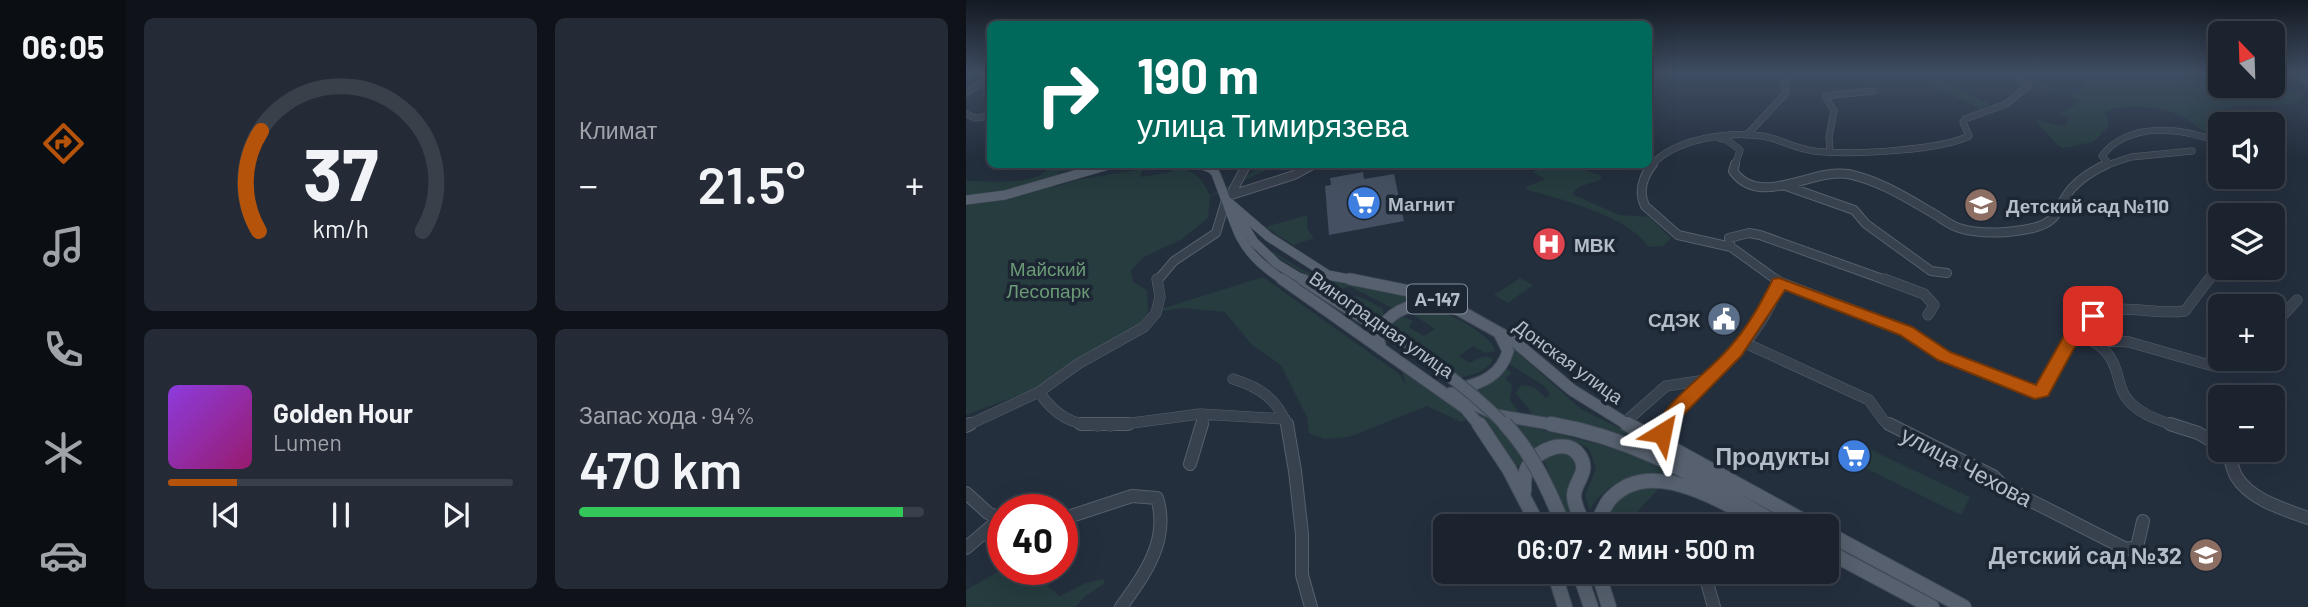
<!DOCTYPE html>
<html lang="ru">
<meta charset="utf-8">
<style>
:root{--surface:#1b232e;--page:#242b36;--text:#f1f3f6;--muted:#a0a4aa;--line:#39404a;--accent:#b45309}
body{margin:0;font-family:Barlow,sans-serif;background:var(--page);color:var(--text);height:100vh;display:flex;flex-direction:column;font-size:26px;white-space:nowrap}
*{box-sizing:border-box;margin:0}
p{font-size:23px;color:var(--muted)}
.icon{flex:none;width:38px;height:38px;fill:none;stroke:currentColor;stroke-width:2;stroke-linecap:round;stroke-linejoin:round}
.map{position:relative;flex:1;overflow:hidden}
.sheet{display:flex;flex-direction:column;gap:18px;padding:18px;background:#0f1319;width:840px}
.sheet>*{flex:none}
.banner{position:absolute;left:21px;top:21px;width:665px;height:147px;border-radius:10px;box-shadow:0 7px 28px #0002,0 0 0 2px var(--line);background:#00695c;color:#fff;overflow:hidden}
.needle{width:46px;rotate:337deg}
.buttons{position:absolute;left:1242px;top:21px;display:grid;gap:14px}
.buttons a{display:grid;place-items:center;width:77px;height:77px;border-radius:10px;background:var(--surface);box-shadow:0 7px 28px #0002,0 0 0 2px var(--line);font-size:35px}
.speed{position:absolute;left:21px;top:494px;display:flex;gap:14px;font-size:35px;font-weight:700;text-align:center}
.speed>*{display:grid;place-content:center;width:91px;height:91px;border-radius:50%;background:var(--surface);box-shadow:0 7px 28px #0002,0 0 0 2px var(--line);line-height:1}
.speed .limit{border:10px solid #d22;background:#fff;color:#111}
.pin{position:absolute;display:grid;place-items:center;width:60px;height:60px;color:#fff;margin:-30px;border-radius:14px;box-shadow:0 4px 10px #0006}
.me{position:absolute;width:77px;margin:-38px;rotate:35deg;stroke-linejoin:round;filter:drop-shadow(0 0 5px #0008)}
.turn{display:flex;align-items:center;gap:24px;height:147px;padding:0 35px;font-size:32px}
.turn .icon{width:91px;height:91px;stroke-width:2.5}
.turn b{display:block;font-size:49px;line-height:60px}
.big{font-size:52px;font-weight:600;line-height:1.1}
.sheet .tile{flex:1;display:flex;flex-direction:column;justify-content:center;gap:10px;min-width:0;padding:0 24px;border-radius:10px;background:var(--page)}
.sheet .dial{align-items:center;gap:0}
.dial svg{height:182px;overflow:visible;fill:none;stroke:var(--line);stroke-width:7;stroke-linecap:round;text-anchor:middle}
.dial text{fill:var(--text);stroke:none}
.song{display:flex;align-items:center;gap:21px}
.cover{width:84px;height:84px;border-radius:10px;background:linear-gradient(135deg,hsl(270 70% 55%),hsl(320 70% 35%))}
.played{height:7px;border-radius:4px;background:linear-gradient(90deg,var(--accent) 20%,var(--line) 20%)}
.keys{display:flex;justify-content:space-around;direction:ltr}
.heat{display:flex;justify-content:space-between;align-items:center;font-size:38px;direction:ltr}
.charge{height:10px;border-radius:5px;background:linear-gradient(90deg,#34c759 94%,var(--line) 0)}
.sheet .tiles{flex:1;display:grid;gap:18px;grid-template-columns:repeat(2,1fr)}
.trip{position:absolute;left:467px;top:514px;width:406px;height:70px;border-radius:10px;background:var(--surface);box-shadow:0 7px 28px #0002,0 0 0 2px var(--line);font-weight:600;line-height:70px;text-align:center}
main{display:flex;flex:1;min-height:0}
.tab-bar{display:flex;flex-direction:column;width:126px;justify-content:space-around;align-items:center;background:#0b0e12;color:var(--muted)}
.tab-bar .icon{width:49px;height:49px}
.tab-bar .active{color:var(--accent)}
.tab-bar b{font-size:32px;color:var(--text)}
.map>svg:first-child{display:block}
.green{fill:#263c3f}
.building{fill:#455162}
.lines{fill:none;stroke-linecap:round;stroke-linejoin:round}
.minor-far3-casing{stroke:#565f6c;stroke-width:7}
.minor-far2-casing{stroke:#565f6c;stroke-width:10}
.minor-far1-casing{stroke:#565f6c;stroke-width:11}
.minor-casing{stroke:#565f6c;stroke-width:14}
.major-far3-casing{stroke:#414a57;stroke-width:8}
.major-far2-casing{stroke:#414a57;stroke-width:10}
.major-far1-casing{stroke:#414a57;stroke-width:13}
.major-casing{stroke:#414a57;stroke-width:16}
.minor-far3{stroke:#38414e;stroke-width:6}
.minor-far2{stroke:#38414e;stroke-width:8}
.minor-far1{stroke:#38414e;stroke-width:10}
.minor{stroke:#38414e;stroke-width:12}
.major-far3{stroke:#56606e;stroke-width:7}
.major-far2{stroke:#56606e;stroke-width:9}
.major-far1{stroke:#56606e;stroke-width:11}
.major{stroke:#56606e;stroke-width:14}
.major-bridge-far2-casing{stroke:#414a57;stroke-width:10;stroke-linecap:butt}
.major-bridge-far1-casing{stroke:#414a57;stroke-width:13;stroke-linecap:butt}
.major-bridge-casing{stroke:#414a57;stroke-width:16;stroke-linecap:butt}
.major-bridge-far2{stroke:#56606e;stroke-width:9}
.major-bridge-far1{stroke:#56606e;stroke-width:11}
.major-bridge{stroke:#56606e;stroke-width:14}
.route{fill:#b45309;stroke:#753606;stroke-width:2}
.labels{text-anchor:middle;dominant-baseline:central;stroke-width:7;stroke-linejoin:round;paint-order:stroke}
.shield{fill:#1d2633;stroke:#878f9c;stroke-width:2}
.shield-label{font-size:18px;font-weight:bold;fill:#b4bcc9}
.poi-label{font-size:19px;font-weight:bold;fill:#b4bcc9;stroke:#1d2633;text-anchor:start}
.park-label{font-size:19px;fill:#6b9a76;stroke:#1d2633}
.street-label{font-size:19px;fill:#b4bcc9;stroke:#1d2633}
.near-poi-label{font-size:23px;font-weight:bold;fill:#b4bcc9;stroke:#1d2633;text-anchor:end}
.near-street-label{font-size:23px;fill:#b4bcc9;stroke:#1d2633}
</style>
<main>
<nav class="tab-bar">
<b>06:05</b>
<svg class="icon active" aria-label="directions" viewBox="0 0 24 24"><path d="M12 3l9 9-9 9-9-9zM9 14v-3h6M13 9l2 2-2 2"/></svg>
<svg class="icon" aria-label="music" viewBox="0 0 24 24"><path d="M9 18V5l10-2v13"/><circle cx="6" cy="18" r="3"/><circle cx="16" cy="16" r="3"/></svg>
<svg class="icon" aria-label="phone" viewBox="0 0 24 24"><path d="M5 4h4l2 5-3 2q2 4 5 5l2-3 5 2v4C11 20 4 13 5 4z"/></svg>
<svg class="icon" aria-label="climate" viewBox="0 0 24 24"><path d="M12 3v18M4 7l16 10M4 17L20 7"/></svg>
<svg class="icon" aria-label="car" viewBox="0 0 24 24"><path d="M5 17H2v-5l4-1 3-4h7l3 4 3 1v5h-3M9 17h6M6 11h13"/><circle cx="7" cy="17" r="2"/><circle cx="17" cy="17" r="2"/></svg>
</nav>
<section class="sheet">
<div class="tiles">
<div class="tile dial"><svg viewBox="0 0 100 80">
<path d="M14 69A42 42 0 1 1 86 69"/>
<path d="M14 69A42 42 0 0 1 15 25" stroke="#b45309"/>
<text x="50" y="56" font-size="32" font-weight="700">37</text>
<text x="50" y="72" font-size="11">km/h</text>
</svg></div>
<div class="tile"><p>Климат</p>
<div class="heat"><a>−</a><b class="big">21.5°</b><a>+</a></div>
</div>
<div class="tile">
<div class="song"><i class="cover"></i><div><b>Golden Hour</b><p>Lumen</p></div></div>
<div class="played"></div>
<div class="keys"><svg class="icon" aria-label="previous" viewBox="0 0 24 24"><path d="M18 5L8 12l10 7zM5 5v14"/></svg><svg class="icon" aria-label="pause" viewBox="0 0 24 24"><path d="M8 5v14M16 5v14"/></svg><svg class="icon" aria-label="next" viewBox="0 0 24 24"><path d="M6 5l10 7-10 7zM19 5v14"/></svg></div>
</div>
<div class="tile"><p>Запас хода · 94%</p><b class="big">470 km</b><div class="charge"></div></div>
</div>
</section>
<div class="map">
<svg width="1342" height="607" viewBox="0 0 1342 607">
<rect width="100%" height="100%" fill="#242f3e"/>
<path class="green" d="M957,73H965L1023,104L1014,109L981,92L977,93L956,76Z
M1101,73H1179C1198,77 1233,73 1255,73V86H1282L1303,92L1318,90L1336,94L1333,102C1308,109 1282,102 1257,109L1270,119L1287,124H1255V135C1238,135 1234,128 1221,119C1200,106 1162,104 1139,111L1143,126L1127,142L1097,148L1090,144L1069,120L1098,126L1104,118L1094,115L1115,100L1070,85L1053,74L1102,95L1119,87L1121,82Z
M313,164L244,197L242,218L216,239L178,257L165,270L167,282L181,290L182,313L297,277L432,373L440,385L436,370L489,407L500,420L495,422L461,406L383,437L358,439L343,433L341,417L315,365L285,344L259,312L217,308L182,313L172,326L66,390L0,415V181C24,180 71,188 85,165H97L93,171L107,165H118L92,173L89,187L110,180L177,169L174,177L205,172L207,167C228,170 236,177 244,196L299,165Z
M581,166H608L636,176L634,180L613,187L606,194L653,215L683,217L705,238L697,246L682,247C667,218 593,198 561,190L560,187L579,179L566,172Z
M341,215V229L348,238L327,245L300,227Z
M304,252H307L339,271L361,279L460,300L426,308L383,286L369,293Z
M554,278L567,285L542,303L528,295Z
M387,296L395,297L417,309L418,317L412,322L373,302Z
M460,308C477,309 526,334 529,351L519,353L507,346L493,356L504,363C512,358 518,354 527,359C521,372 506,375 493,378L422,335L425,322L438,317L447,321L443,327L458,336L469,329L449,316V311Z
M543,345L615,409L704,453L842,527H834L691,452L536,413L503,387L537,369L544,370L545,374L539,378L546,386L544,400L553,412L559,415L566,413L550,393L555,385L568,387L580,398L584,394L578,386L545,365L541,361Z
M509,410L556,425L655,450L721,480C680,476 648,469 624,510L619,496L630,469L623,449C599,432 566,439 553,466L550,467Z
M901,448L1004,497L995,515L891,464Z
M588,453H600L609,458L612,469L601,502L609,527H605L577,458Z
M694,487L658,526L634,527C648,495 660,489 694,487Z
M37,569H93L82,587L94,596L120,583L137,579L139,583L118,597L109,607H0V590Z"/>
<path class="building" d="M397,172L398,179L428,174L438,221L363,235L359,186L365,185L364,178Z"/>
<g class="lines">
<g class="minor-far3-casing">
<path id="minor-far3" d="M1332,73L1342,83
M0,93L15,83L22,73
M0,114L9,118L24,116
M781,135L820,93L818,80L821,73
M753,138L761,140L774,150L769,166
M864,152L863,137L868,111L859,96L907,91
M1142,163L1136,156C1163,120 1218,128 1255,143
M345,166L348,164
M685,166C707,139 763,131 796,136C814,139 830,149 848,151C883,155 973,151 1003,136L997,122L999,119L1040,104L1062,86L1046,73
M1138,166L1165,157L1226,151"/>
</g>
<g class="minor-far2-casing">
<path id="minor-far2" d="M687,164C677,176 672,192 679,206L712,235L765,247L812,281
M769,164L767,171C794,209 846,168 882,174C912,180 939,197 965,212C974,217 983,225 993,228C1015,235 1045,233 1067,228C1096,221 1090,206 1106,188C1116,177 1128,170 1141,164
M820,186L888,210L900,224L965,271L981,273
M264,196L281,164
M259,197L328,175L348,164
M765,247L763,238L783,233L794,235L922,281
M191,281L208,261L250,233L260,200
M1242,281L1255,264"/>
</g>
<g class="minor-far1-casing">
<path id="minor-far1" d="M918,279L958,294L968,305L962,315
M813,282L940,331L978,356L1069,392L1076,391C1093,357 1109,310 1154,309C1176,309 1197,314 1219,311L1243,279
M1307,326L1331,300
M1107,333C1128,340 1143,348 1150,370C1153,379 1154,388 1159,396C1170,413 1192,420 1210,426
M1129,340L1163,342L1247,366L1264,367L1280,359
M777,342L903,400L918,421L926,426
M267,379C293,387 312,399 321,426
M658,423L700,386L740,380
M0,426L73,392
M133,426C105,425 89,415 73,392L112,364L178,327L190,313L194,297L191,279
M143,426L234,414L319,419
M235,426L238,416
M698,426C710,404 730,392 748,375C775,351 803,318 813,282L809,279"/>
</g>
<g class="minor-casing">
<path id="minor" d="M115,424H162
M321,424L329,471L336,534V575L345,607
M699,424L696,433L701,444
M923,424L1027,476L1038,487L1160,549L1171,547L1177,521
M1204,424L1232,433L1255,446
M0,426L4,424
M1260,450C1265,458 1266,468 1270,476C1284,500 1318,509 1342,518
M224,464L236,424
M0,493L22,513L37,520
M96,519L166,496L191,498C204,540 179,574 155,607
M757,527L761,518
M0,548L34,519
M738,572L748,607"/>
</g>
<g class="major-far3-casing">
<path id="major-far3" d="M233,164L237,166
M138,166L146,164"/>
</g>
<g class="major-far2-casing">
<path id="major-far2" d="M233,164C237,166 245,167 248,171C251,173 269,228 275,238C285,257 301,269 318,281
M0,200L39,195L146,164
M260,200L303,237L362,275L393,281
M272,216L288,242"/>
</g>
<g class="major-far1-casing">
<path id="major-far1" d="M316,279L499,408L514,426
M384,279L448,292L489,308L548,341L606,390L664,426
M415,349L411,334C424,309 448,302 474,303
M493,388C516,384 535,375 542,351L534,335
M485,393L530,415L596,426"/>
</g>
<g class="major-casing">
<path id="major" d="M513,424L543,469L573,527
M585,424C677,440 738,482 817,527
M661,424L849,527
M558,491C558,481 558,473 563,465C572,449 601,438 613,455C625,472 608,481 608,496C608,505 615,518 618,527
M630,527C634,518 638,505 645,498C686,455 755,503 797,522
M861,533L998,607
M861,551L966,607
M588,572L599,607
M613,572L625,607
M632,572L643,607"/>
</g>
<use href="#minor-far3" class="minor-far3"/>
<use href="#minor-far2" class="minor-far2"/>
<use href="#minor-far1" class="minor-far1"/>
<use href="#minor" class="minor"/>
<use href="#major-far3" class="major-far3"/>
<use href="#major-far2" class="major-far2"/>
<use href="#major-far1" class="major-far1"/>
<use href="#major" class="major"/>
<g class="major-bridge-far2-casing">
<path id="major-bridge-far2" d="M288,242L311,264L339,281"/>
</g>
<g class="major-bridge-far1-casing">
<path id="major-bridge-far1" d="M336,279C405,325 483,366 540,426"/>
</g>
<g class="major-bridge-casing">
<path id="major-bridge" d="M539,424C567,454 583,490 598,527"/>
</g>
<use href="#major-bridge-far2" class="major-bridge-far2"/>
<use href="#major-bridge-far1" class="major-bridge-far1"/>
<use href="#major-bridge" class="major-bridge"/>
</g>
<linearGradient id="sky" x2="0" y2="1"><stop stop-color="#141a22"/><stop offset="0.46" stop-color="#3f4d63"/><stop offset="1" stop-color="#3f4d63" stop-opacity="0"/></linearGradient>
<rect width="1342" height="158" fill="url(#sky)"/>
<path class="route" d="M813,278L946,327L984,352L1070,385L1106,322L1127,311L1135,316L1118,330L1082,396L1069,399L972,360L934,335L819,290L775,356L710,422L703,438L696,440L689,438L686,433C703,397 738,377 763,348C782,327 795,303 807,279Z"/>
<defs>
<g id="supermarket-disc" transform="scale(1.75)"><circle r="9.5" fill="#3f7fe0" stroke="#1d2633"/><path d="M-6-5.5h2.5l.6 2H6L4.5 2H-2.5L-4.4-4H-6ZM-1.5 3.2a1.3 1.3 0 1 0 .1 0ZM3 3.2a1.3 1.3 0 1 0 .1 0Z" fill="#fff"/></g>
<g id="school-disc" transform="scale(1.75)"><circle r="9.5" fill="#8d6e63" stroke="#1d2633"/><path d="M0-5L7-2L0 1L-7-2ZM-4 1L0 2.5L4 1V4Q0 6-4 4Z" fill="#fff"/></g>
<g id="hospital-disc" transform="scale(1.75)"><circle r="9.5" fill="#e0444e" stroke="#1d2633"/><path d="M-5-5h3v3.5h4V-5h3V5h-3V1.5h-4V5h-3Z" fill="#fff"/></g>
<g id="civic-disc" transform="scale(1.75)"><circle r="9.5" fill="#5c6f8a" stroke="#1d2633"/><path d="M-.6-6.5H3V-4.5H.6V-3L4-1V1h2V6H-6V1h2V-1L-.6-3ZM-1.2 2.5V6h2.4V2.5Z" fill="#fff"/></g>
</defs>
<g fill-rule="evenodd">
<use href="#supermarket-disc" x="398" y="203"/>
<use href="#school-disc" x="1015" y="205"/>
<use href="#hospital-disc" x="583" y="244"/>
<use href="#civic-disc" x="758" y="319"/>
<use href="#supermarket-disc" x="888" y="456"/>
<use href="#school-disc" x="1240" y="555"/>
</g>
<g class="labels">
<rect class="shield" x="441" y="284.5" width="60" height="29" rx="5"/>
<g class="shield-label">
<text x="471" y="299">А-147</text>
</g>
<g class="poi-label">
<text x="422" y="203">Магнит</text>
<text x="1040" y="205">Детский сад №110</text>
<text x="608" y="244">МВК</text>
<text x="734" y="319" text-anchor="end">СДЭК</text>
</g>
<g class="park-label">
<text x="82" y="268">Майский<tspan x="82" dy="22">Лесопарк</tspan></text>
</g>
<g class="street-label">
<text transform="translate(416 324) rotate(35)">Виноградная улица</text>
<text transform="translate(603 361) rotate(36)">Донская улица</text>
</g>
<g class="near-poi-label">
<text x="864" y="456">Продукты</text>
<text x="1216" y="555">Детский сад №32</text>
</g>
<g class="near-street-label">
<text transform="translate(1001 466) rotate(28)">улица Чехова</text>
</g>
</g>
</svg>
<div class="buttons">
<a><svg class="needle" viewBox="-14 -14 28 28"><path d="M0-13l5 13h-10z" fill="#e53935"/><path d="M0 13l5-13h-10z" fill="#a0a4aa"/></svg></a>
<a><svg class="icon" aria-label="sound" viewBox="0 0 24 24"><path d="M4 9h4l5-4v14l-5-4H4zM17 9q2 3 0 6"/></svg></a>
<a><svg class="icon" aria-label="layers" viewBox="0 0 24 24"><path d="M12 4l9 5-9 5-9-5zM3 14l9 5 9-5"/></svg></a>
<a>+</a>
<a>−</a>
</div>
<div class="speed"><div class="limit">40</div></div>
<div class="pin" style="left:1127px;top:316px;background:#d93025"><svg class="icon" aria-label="arrive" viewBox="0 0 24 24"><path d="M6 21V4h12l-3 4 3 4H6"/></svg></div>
<svg class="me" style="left:696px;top:433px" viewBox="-20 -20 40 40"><path d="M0-17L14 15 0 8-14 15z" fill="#b45309" stroke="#fff" stroke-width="4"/></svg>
<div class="trip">06:07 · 2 мин · 500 m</div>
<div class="banner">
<div class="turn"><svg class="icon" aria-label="right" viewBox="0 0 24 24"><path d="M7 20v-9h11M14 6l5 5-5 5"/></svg><div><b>190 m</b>улица Тимирязева</div></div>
</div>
</div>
</main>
